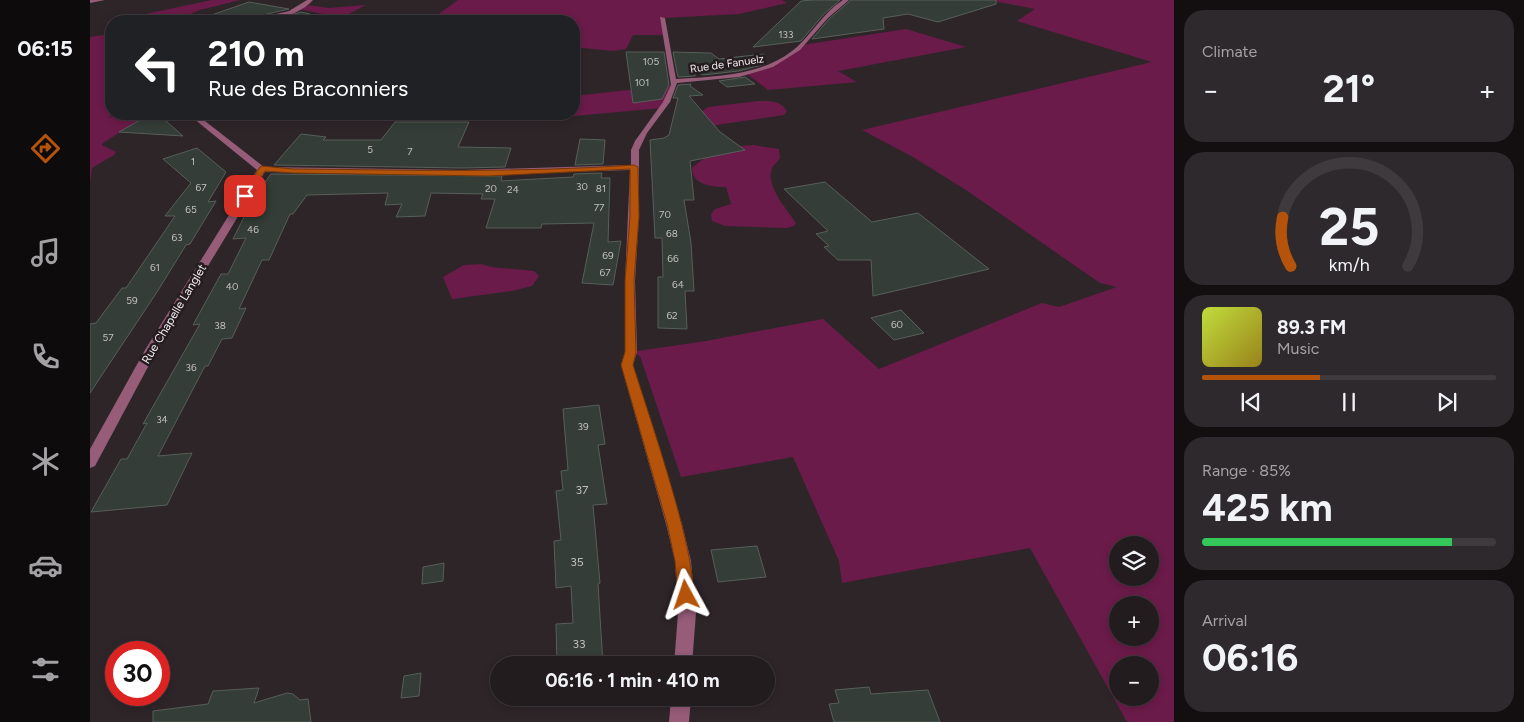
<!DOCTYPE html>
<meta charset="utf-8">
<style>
:root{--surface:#221c1f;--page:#2e292c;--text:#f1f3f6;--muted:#a2a1a4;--line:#3f3a3d;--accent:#b45309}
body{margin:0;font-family:Figtree,sans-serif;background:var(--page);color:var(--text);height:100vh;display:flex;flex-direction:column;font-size:19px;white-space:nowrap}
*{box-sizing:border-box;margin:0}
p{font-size:16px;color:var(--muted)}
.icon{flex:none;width:28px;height:28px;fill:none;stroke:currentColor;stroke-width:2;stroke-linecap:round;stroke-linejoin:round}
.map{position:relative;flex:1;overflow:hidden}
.sheet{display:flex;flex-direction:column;gap:10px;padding:10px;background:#130f11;width:350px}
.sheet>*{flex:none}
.top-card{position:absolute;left:15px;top:15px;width:475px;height:105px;border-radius:20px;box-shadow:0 2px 8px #0003,0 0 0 1px var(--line);background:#202124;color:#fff;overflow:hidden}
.tools{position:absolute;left:1019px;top:536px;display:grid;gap:10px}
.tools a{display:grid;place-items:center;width:50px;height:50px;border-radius:50%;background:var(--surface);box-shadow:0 2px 8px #0003,0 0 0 1px var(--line);font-size:25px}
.speed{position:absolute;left:15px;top:641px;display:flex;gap:10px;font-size:25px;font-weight:700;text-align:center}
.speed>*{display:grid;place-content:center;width:65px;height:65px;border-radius:50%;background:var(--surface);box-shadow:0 2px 8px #0003,0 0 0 1px var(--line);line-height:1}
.speed .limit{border:8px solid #d22;background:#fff;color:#111}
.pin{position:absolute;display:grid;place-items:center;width:42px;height:42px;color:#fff;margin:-21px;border-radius:10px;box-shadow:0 2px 8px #0006}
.me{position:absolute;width:55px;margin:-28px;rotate:355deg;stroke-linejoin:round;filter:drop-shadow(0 0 4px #0008)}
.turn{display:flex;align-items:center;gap:18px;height:105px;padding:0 20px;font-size:22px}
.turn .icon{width:65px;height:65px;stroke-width:2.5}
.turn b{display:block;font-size:35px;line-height:42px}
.big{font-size:38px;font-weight:700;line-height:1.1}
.sheet .card{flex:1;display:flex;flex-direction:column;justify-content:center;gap:8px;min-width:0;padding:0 18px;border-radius:20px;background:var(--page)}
.sheet .dial{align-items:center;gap:0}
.dial svg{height:130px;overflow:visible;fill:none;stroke:var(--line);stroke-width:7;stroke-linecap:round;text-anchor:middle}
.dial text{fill:var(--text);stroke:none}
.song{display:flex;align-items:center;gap:15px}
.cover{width:60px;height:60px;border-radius:8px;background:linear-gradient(135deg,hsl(70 70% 55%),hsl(50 70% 35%))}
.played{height:5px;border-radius:2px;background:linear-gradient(90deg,var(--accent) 40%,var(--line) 40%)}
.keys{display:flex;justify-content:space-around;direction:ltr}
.heat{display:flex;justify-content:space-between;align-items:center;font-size:28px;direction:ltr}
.charge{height:8px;border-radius:4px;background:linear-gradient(90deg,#34c759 85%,var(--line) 0)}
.trip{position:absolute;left:400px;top:656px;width:285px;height:50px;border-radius:25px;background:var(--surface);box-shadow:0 2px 8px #0003,0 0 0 1px var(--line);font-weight:700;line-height:50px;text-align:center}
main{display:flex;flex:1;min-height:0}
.tab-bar{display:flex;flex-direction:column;width:90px;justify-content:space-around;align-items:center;background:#0e0b0c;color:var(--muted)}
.tab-bar .icon{width:35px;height:35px}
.tab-bar .current{color:var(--accent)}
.tab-bar b{font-size:22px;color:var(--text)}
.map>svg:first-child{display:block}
.green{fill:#6b1b49;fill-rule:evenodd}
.building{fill:#343d37;stroke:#565f59}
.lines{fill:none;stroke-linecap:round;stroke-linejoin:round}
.minor{fill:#965c78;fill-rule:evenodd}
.route{fill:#b45309;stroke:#753606}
.labels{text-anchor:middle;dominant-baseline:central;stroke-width:5;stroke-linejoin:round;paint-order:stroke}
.number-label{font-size:10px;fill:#c2c0c0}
.far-street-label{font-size:11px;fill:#f1ebee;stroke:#241c1f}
.street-label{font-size:12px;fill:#f1ebee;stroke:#241c1f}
.near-number-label{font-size:12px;fill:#c2c0c0}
</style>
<main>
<nav class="tab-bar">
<b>06:15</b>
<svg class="icon current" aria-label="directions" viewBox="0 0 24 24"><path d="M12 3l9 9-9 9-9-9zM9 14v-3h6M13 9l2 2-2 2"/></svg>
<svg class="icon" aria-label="music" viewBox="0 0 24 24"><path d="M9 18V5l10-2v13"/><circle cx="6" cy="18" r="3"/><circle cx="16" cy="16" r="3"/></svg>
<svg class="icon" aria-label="phone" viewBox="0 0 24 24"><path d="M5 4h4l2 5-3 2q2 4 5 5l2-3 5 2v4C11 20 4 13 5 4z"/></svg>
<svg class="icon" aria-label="climate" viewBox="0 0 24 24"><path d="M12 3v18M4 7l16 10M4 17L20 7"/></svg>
<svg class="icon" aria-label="car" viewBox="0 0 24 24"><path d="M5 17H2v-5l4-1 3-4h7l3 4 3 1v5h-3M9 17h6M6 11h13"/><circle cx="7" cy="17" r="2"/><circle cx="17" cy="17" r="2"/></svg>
<svg class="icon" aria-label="filters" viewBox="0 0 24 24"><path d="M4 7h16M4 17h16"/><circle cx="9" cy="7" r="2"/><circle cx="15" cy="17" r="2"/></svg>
</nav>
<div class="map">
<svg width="1084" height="722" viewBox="0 0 1084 722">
<rect width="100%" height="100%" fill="#2e2529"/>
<path class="green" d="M122,0H150L110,10L83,21H21V24L17,23V22Z
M368,0H692L697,3L649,14L572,18L575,35H543L536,49L523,51L484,47V21H233L247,17L209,9L216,5L239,8L276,5L255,16L286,20L343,18Z
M899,0H1084V722H1037L940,548L752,583L749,561L703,457L591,477L550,356L541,352L616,341L733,319L789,369L952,303L969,307L1027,287L1010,283L876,190L823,157L772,130L1062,62L927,21L945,9ZM1028,545H1060V578H1028ZM1028,605H1060V638H1028ZM1028,665H1060V698H1028Z
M816,29L876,47L748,71L767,82L678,90L656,73L683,67L712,45Z
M21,34L23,114L19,118L28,115H50L51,119L13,143L12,145L26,152L24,155L2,168L0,183V37Z
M584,85L572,108L440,120H197L206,114H484V96Z
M669,101C680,101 691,101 697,111L694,115L626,125H616L608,114L618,107Z
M663,145L689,149L690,158C688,161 684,165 682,168C675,186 697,209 706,223L704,226L697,228L635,226L622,221L621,214L625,209L641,204L636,187C622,187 602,185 602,168C622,150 637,147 663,145Z
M392,264C401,269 432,269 444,271L449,276L442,286L422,291L362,299L353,277L374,265Z"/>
<path class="building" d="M723,0H750L733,15L711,41L663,47L711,1Z
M761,0H906V4L848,22L818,14L793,18L794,29L722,39L739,19Z
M159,2L199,9L156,19L154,21H111L110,19Z
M211,12L220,14V21H182Z
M536,52H574L579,85L572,99L543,103Z
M583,52L621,53L629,59L674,54L675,64L649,71L613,75L607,72L605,76L588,77Z
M655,77L665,84L637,87L629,81Z
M601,84L600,86L613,95L599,96L630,132L655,150L600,161L604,200H594L601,243L604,291H595L597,329L568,328V277H573L572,238H565L560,140L574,138L579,135L588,98H583L588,85Z
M61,114H68L93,136L29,132Z
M305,122H379L368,147L421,148L415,167L373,168L184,165L211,134L236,137L233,140H291Z
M490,139L515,140L513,164L485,165Z
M107,148L136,172L118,202L126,201L100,244L96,245L67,292L0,393V324L6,323L32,288H36L85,216H75L101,183L73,159Z
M512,173L511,178H520L518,242L531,241L523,285L492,283L504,223L452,224L451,228H396L405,199H391L393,194L341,193L335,216L306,217L312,204L295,205L298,193L217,195L203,214H200L179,260H172L149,309L156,308L142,338L132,339L118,366H115L68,456L102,453L77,505L1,512L31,459H37L57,423L53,424L110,324L103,325L131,274H138L156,238L143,239L164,197L181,174L412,176L411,181L483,177L484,174Z
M735,182L782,222L828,213L899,269L783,296L781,260H748L734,247L739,246L726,234L738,231L694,189Z
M811,310L834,333L804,340L781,318Z
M509,405L515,444L508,445L517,504L503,505L510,583L508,584L513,665H467L466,624L483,623L481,586L466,588L464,541L471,540L466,491L473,490L471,471L478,470L473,409Z
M667,546L676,577L628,582L621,550Z
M354,563L353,581L332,584L333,567Z
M331,673L329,696L311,698L314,676Z
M779,687L781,694L838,690L850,722H744L739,704L749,703L745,690Z
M169,688L164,703L197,693L203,694L210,700L218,699L221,722H63V711L118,704L123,691Z"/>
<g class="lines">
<path class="minor" d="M0,0H15L0,3Z
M217,0H223C208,17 178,22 156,21L199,11Z
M753,0H759L738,18L710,50L683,67L649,77L587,83L580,102L557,133L549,150V216L545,281L547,352L543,365L592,524L601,561L606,613L602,665H584L588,613L585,561L576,524L531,365L535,352V281L540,170L373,175L175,172L67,350L5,466L0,468V449L55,350L167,170L98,114H106L174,167L373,170L541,165V150L545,141L573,102L581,85L570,17L575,18L586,79C627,76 674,76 707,47C723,32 734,12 753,0Z
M581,698H601L599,722H579Z"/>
</g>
<path class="route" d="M544,165L548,167L549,216L544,281L546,352L543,365C555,404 614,572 601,601L596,603L590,601L588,595L585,561L577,524L531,365L535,352V281L540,216V169L398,176L203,173L175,171L158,198L151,196L170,167L172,166L203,169C317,170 430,173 544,165Z"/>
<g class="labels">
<g class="number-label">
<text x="696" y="34">133</text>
<text x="561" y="61">105</text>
<text x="552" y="82">101</text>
<text x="280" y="149">5</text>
<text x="320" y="151">7</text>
<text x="103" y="161">1</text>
<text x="492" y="186">30</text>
<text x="111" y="187">67</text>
<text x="401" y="188">20</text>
<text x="511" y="188">81</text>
<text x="423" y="189">24</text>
<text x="509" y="207">77</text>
<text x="101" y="209">65</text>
<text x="575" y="214">70</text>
<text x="163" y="229">46</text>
<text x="582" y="233">68</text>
<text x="87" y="237">63</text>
<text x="518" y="255">69</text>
<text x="583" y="258">66</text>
<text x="65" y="267">61</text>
<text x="515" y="272">67</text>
<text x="588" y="284">64</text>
<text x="142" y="286">40</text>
<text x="42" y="300">59</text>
<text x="582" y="315">62</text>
<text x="807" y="324">60</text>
<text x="130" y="325">38</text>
<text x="18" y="337">57</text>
<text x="101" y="367">36</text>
<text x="72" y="419">34</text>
<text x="493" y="426">39</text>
</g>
<g class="far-street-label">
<text transform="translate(637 64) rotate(-8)">Rue de Fanuelz</text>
</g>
<g class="street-label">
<text transform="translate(84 314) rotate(-59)">Rue Chapelle Langlet</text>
</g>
<g class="near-number-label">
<text x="492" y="490">37</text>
<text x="487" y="562">35</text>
<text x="489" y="644">33</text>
</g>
</g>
</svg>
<div class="tools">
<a><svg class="icon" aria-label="layers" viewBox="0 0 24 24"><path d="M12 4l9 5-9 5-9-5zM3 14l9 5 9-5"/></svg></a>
<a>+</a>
<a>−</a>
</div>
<div class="speed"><div class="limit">30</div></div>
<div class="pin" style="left:155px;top:196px;background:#d93025"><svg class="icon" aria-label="arrive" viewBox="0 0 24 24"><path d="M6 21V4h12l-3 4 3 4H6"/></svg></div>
<svg class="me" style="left:596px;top:595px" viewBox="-20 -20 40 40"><path d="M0-17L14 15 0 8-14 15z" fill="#b45309" stroke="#fff" stroke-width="4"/></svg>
<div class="trip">06:16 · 1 min · 410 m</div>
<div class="top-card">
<div class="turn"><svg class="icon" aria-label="left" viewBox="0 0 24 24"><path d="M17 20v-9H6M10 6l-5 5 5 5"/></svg><div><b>210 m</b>Rue des Braconniers</div></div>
</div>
</div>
<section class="sheet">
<div class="card"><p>Climate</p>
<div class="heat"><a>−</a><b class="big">21°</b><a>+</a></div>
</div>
<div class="card dial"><svg viewBox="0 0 100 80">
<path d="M14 69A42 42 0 1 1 86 69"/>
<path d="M14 69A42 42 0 0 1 9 39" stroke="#b45309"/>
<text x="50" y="56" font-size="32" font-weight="700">25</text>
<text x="50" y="72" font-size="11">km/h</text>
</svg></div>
<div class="card">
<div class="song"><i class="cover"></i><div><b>89.3 FM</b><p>Music</p></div></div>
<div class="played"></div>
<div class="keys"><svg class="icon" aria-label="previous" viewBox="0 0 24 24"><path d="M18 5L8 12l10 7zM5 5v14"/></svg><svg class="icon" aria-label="pause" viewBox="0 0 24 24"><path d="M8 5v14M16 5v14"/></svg><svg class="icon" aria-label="next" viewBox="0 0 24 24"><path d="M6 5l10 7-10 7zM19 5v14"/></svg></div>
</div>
<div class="card"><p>Range · 85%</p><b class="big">425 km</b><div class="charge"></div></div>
<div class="card"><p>Arrival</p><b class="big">06:16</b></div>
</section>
</main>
